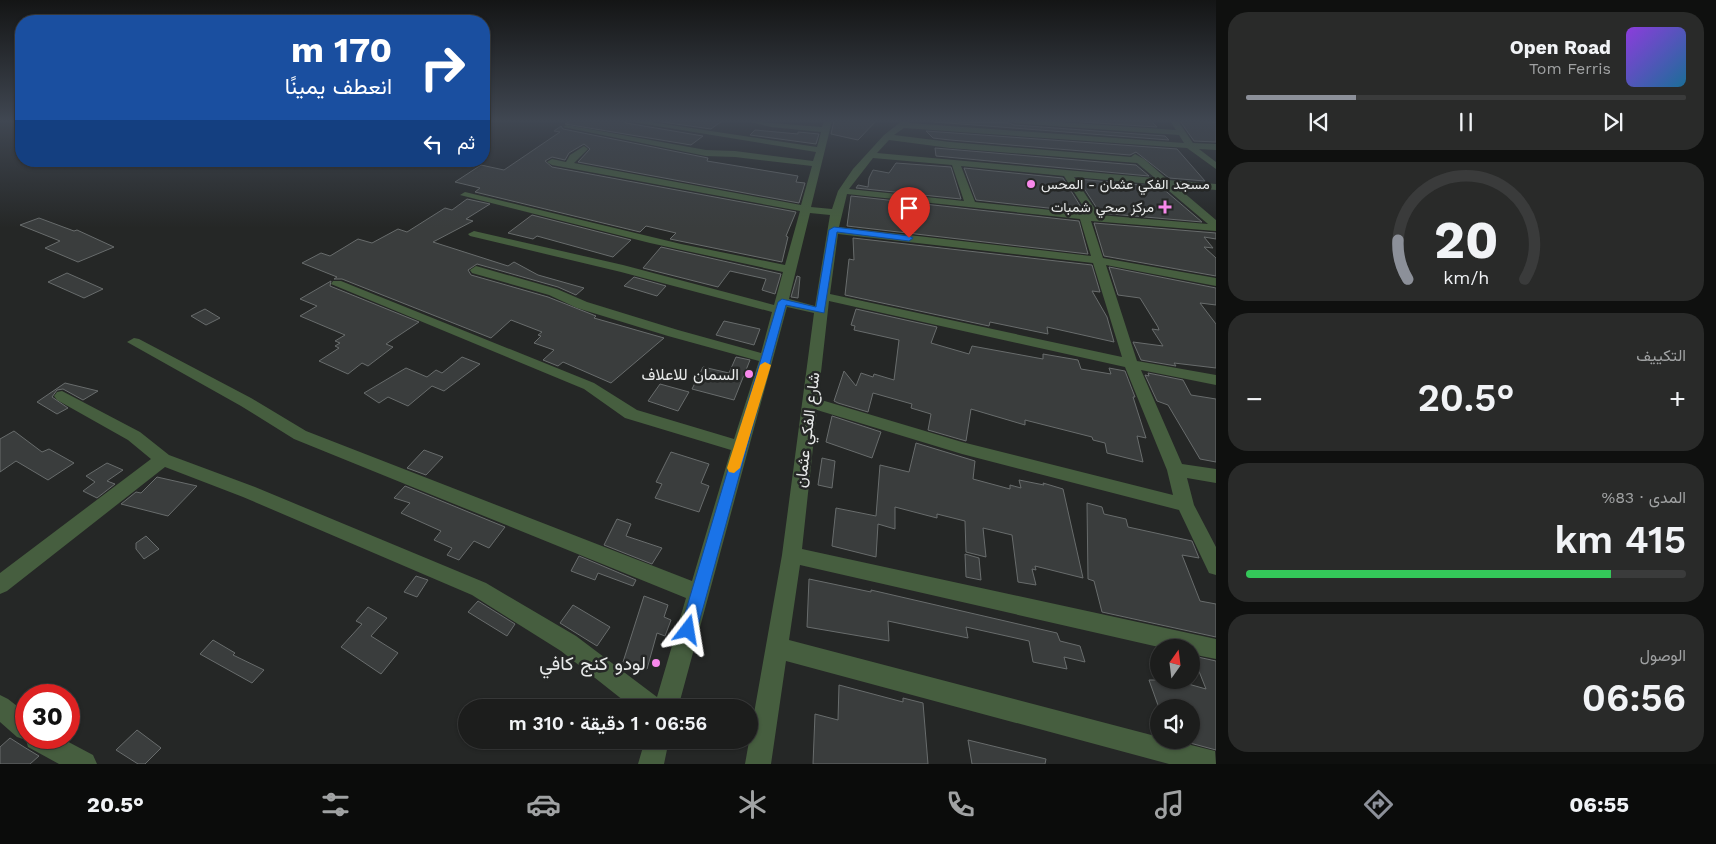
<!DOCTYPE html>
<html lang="ar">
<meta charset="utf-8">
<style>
:root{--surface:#1c1d1c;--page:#292a29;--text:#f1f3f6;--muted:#a0a2a3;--line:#3a3b3b;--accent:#8c9099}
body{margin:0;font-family:"Work Sans",Vazirmatn,sans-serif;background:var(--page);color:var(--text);direction:rtl;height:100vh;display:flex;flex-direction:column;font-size:19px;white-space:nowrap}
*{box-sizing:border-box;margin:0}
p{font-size:16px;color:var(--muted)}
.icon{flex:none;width:28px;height:28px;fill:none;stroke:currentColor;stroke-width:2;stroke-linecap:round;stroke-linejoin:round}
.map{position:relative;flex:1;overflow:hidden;direction:ltr}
.sheet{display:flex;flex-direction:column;gap:12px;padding:12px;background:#0f100f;width:500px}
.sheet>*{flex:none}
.top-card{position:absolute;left:15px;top:15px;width:475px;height:152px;border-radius:20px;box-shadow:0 1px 4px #0004,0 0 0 1px var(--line);direction:rtl;background:#1a4fa0;color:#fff;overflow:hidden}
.needle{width:32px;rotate:14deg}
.fabs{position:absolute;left:1150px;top:639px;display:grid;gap:10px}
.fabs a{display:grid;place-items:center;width:50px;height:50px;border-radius:50%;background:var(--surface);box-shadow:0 1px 4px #0004,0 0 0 1px var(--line);font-size:25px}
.speed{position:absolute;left:15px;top:684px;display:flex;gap:10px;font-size:25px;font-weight:700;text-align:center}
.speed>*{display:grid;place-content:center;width:65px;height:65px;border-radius:50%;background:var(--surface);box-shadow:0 1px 4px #0004,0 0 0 1px var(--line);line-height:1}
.speed .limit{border:8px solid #d22;background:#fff;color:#111}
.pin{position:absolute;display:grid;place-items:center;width:42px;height:42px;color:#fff;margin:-51px -21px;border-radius:50% 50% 50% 0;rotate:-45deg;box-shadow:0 0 5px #0007}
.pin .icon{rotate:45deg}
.me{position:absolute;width:55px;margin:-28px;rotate:14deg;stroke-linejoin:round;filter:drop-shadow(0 0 4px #0008)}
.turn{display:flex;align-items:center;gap:18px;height:105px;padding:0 15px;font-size:22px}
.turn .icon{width:65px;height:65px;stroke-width:2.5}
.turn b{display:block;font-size:35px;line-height:42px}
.then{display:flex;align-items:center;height:48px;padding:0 15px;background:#0003;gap:10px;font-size:19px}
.big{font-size:38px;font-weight:600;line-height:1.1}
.sheet .card{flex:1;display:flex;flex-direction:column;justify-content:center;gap:8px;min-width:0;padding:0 18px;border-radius:20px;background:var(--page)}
.sheet .dial{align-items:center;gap:0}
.dial svg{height:130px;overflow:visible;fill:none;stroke:var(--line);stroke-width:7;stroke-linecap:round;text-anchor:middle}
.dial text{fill:var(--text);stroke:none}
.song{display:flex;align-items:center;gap:15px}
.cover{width:60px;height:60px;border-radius:8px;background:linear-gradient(135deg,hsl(270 70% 55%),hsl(200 70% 35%))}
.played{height:5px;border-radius:2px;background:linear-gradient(90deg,var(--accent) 25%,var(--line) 25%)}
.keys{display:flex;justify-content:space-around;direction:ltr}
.heat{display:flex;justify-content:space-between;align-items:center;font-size:28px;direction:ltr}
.charge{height:8px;border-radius:4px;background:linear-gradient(90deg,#34c759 83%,var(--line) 0)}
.trip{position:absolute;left:458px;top:699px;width:300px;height:50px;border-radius:25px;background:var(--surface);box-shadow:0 1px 4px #0004,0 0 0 1px var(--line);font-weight:600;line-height:50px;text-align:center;direction:rtl}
.tabs{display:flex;height:80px;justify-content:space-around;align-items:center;background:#0b0c0b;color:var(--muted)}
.tabs .icon{width:35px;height:35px}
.tabs .on{color:var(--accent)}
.tabs b{font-size:22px;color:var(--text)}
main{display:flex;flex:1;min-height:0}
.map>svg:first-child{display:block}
.building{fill:#3a3d3d;stroke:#686c6c}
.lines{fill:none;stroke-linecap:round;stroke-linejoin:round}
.minor{fill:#465e3f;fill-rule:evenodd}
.route{fill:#1a73e8;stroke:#114b97}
.slow{fill:#f59e0b}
.poi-dot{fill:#f888eb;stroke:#252726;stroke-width:2}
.labels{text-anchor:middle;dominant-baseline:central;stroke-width:5;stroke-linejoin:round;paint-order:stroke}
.far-poi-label{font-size:14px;fill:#e8eaea;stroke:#252726;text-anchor:start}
.poi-label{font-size:16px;fill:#e8eaea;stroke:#252726;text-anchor:end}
.street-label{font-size:16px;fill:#e8eaea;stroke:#252726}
.near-poi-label{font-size:19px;fill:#e8eaea;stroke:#252726;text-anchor:end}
</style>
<main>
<section class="sheet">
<div class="card">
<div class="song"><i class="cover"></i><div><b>Open Road</b><p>Tom Ferris</p></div></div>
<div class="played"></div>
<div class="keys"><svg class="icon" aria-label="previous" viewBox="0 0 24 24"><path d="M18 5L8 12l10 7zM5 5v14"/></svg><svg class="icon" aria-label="pause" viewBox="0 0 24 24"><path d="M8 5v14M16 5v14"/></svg><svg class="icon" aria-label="next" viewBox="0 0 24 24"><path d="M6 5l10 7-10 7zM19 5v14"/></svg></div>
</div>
<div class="card dial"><svg viewBox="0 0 100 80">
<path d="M14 69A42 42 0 1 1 86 69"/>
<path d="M14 69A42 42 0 0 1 8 45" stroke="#8c9099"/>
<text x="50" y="56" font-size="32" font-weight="700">20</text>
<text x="50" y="72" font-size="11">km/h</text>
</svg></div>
<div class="card"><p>التكييف</p>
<div class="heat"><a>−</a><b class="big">20.5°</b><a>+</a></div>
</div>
<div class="card"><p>المدى · 83%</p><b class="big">415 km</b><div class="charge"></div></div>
<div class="card"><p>الوصول</p><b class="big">06:56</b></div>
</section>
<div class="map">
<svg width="1216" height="764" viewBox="0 0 1216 764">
<rect width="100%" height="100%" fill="#252726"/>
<path class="building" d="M570,121H624L626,123L703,136L691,145L565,124Z
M655,121H722L711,129Z
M834,121H876L858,140L831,134Z
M922,121L1009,123L1014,125L1165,136L1169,140Z
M1067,121H1151L1157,127Z
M1180,121L1216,122V142L1194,141Z
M561,126L563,129L708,158L707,161L798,176L796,182L805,183L799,203L578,162L590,149L584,144L569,153L565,160L552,157L545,161L552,167L796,212L786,236L788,237L782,262L670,239L676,233L646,226L640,232L475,192L480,188L455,182L481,165L504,170L560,132L554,131Z
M755,130L798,134V132L819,134L816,144L750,135Z
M926,131L1177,149L1205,181L1169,178L1136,152L1130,155L950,140L933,138Z
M935,148L1136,165L1149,176L936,156Z
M896,163L951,167L961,199L856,188L858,185L868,187L869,178L873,170L889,173Z
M964,168L1063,178L1084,212L976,200Z
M1078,179L1161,187L1202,222L1100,213Z
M851,196L1079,221L1088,254L847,226Z
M467,199L490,204L466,219L473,221L433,242L508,266L514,262L538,275L584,288L576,295L558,287L477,264L468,270L471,275L548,297L596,316L594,318L664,338L611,383L563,362L558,366L543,360L554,350L534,343L541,336L538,335L542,332L511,320L491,338L342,279H334L337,277L302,263L321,253L330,256L358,239L372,243L398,229L407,232L445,208L452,210Z
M532,215L631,240L613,257L537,236L533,239L508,233Z
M39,218L74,231L77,230L114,247L78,262L45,248L60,241L20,225Z
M1094,223L1216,233V239L1204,237L1213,248L1204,247L1216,258V276L1104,256Z
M853,238L1092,265L1100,292L1092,291L1107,317L1114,342L1047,327L1048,334L990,322L989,326L845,295L849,259L854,260Z
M661,247L781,274L775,294L762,290L766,279L730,271L718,287L643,268Z
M1109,267L1216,288V305L1200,303L1216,324V368L1174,363L1176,366L1141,360L1133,342L1163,346L1152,329L1159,330L1158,327L1140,298L1118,295Z
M67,273L103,289L84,298L48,282Z
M797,276L800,277L798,298L791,297Z
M634,277L666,286L657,296L624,286Z
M331,281L330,286L419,322L386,344L393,347L368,366L362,363L348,374L319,361L339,348L335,346L340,343L335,341L345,335L300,316L317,306L300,299Z
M205,309L220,318L206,325L191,316Z
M856,309L937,327L931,343L969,354L972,346L1043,359V354L1078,360L1081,369L1111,374L1109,368L1125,371L1135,397H1133L1146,438L1137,436L1143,462L1107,453L1105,443L1093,440L1092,437L1025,420V425L971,409L966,441L928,430L931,414L911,408L912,404L873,393L868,412L838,403L834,401L844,371L856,386L861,373L873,377L874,374L894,380L899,340L854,330L855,326L851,325Z
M724,321L760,329L754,345L716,335Z
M462,357L480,364L444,391L432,386L408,406L388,397L379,403L364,393L406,368L427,377L436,370L442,373Z
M736,357L750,360L734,400L692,389L703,367L729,373Z
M1148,373L1183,380L1191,395L1216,399V462L1200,459L1168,405L1157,401L1145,375L1149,376Z
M65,383L98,391L83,400L63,389L57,390L52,397L68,408L57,414L37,402Z
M660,384L689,392L678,411L648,401Z
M832,416L881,432L872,458L826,442Z
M14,431L42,452L49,449L74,463L48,480L16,461L0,472V439Z
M916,443L975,461L973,479L1010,489V485L1021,488L1019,480L1044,485L1043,483L1063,489L1083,578L1035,566L1036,570L1032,569L1036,585L1018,582L1012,535L983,528L986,557L966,552L965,521L937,514V518L895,507V529L878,524L876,557L832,546L836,508L876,516L880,465L909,472Z
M424,450L443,457L426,475L407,468Z
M671,452L709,464L701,483L709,486L699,512L655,498L662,484L656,482Z
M822,458L835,461L832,488L818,485Z
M107,463L123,470L107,481L115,484L97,498L83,491L95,482L86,476Z
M157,477L197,486L168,516L121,504L136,492L141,493Z
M405,486L461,509L505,527L489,548L474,541L459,560L447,555L452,548L434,540L441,531L401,513L410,503L394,498Z
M1087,503L1102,507L1104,514L1126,519L1128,527L1192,541L1199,558L1182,555L1200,601L1216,604V637L1102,612L1094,581L1088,579Z
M617,519L631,524L626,536L662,548L652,564L604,545Z
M146,536L159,549L144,559L136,549V543Z
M965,554L979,558L981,580L966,577Z
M579,556L636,580L633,586L598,573L595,580L571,571Z
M416,576L428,580L417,597L404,592Z
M809,579L871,592V590L1057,633L1060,641L1080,646L1085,662L1064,657L1067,669L1033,662L1029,641L966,627L968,638L888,621L889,641L807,627Z
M644,596L668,605L664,617L671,620L665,636L657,633L647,669L623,662Z
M478,601L515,624L507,636L468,612Z
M573,605L610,627L597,646L560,623Z
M368,607L387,618L371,636L398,653L381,674L341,647L362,624L356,621Z
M213,640L235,653L233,655L264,670L252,683L200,654Z
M1193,656L1216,661V750L1179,740H1191V708H1159L1149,680H1174L1206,689Z
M839,685L903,702V698L923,703L928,764H813L815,714L838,720Z
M137,730L161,748L145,764H138L116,750Z
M10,738L24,747L39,756L30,764H0V747Z
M968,740L1046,759L1045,764H972Z"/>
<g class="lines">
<path class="minor" d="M626,121H644L817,147L821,132L771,127L746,121L822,127L824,121H832L811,207L832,209L838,191L853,169L884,135L902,121H911L909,123L1184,143L1179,135L1014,123L1010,121H1044L1176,130L1170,121H1178L1193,143L1216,144V150L1199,149L1216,162V169L1187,148L904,128L894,135L950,142L1131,157L1135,154L1144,159L1168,180L1216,184V190L1176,186L1216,220V231L1091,221L1103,258L1216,278V286L1106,265L1137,361L1216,375V385L1141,370L1182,464L1216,469V483L1187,478L1194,505L1216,547V575L1209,573L1179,510L962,454L817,410L802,549L1216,639V659L1191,654V648H1163L800,565L789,640L1159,737V740H1171L1215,751L1216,764H1169L786,661L771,764H745L782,555L814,313L787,307L678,708H633L561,651L472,595L243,497L165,467L7,591L0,594V573L151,459L128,440L57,400L54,396L57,392L62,391L140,432L169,455L255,487L486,583L576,636L657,697L686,598L294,439L241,406L127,342L134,338L139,339L251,398L306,431L692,581L731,450L625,418L584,389L331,284L333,281H341L594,383L637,410L734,439L759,361L668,336L577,308L549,295L472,273L470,270L476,266L557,289L587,302L678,330L761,353L772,312L621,272L470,236L468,234L474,231L623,265L774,305L783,272L650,243L460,195L465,192L681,244L785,265L800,211L552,165L547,162L552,159L566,162L570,155L584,146L588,149L574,163L801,205L812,166L735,157L706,156L563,127L567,125L706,150L735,151L813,161L816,152ZM889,140L950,148L1137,163L1155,178L877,153ZM873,158L952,165L964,201L849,189ZM961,166L1064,176L1088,214L975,202ZM1074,177L1162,185L1208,224L1099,215ZM847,194L1080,219L1091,256L839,227ZM810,213L830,215L815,306L789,299ZM838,234L1093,263L1122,357L830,294ZM829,301L1125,367L1167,470L1173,495L962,442L818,399Z
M0,695L8,699L26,713V738H61L93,755L97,764H59L28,747L26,740L17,737L0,722Z
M645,740H669L664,764H638Z"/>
</g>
<linearGradient id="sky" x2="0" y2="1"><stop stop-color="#141515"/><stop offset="0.53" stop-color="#404752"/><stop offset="1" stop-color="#404752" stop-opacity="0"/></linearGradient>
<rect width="1216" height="228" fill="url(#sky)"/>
<path class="route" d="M834,227L909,236L913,238L909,241L837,232L824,313L786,305L697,630L694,635L688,637L683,635L680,630L778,302L782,299L816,307L829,230Z"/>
<path class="slow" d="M765,362L771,365L740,468L734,473L729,472L727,468L760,365Z"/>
<g class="poi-dot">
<circle cx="1031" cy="184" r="5"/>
<path d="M1162.5 199.5h5v5h5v5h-5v5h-5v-5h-5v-5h5z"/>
<circle cx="749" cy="374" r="5"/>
<circle cx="656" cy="663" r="5"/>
</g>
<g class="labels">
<g class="far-poi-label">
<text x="1041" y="184">مسجد الفكي عثمان - المحس</text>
<text x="1154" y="207" text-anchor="end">مركز صحي شمبات</text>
</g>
<g class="poi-label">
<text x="739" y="374">السمان للاعلاف</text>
</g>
<g class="street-label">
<text transform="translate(807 430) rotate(-83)">شارع الفكي عثمان</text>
</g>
<g class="near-poi-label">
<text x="646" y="663">لودو كنج كافي</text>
</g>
</g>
</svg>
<div class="fabs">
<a><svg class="needle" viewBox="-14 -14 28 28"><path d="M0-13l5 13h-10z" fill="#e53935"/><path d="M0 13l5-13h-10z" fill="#a0a2a3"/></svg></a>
<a><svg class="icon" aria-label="sound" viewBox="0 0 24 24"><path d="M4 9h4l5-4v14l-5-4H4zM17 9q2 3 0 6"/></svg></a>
</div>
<div class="speed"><div class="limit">30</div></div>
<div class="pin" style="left:909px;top:238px;background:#d93025"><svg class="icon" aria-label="arrive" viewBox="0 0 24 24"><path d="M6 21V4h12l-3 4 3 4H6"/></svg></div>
<svg class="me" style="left:688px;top:630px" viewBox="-20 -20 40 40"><path d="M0-17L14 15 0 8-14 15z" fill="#1a73e8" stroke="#fff" stroke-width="4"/></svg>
<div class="trip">06:56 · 1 دقيقة · 310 m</div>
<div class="top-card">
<div class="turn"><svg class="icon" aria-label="right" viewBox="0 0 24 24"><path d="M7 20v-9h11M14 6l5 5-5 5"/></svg><div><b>170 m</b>انعطف يمينًا</div></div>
<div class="then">ثم<svg class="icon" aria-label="left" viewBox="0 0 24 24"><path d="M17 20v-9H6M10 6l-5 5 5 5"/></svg></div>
</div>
</div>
</main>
<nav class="tabs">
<b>06:55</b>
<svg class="icon on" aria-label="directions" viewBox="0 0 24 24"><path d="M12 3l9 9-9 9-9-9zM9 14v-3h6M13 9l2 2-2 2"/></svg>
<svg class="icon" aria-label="music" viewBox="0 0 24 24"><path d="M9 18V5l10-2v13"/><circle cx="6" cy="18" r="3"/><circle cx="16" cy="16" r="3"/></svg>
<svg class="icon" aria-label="phone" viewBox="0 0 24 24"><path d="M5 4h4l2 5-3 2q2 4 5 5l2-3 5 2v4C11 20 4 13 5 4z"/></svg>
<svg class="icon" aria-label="climate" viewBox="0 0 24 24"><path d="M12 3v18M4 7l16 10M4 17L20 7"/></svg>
<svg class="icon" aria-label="car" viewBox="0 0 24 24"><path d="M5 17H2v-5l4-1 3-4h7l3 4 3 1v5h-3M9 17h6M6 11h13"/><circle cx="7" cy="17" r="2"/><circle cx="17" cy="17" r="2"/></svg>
<svg class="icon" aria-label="filters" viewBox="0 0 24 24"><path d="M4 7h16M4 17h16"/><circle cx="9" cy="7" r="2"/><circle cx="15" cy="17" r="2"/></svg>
<b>20.5°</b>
</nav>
